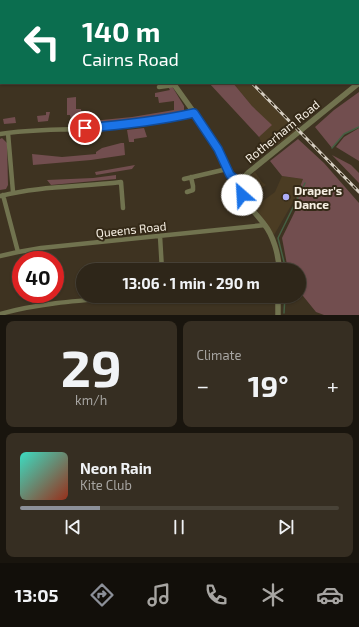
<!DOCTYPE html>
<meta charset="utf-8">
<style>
:root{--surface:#2e2619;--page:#362e22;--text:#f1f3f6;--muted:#a7a5a2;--line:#494338;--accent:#8c9099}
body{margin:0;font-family:"Exo 2",sans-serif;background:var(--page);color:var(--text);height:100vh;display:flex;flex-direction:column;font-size:15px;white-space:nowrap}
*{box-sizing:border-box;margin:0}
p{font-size:13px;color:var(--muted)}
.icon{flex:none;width:22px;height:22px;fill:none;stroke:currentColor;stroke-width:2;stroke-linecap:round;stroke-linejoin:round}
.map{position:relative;height:315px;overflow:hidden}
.side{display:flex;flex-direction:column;gap:6px;padding:6px;background:#19150e;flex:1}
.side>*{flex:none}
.guide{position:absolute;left:0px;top:0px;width:359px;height:84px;box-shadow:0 1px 3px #0004,0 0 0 1px var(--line);background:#0b6e4f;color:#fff;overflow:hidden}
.speed{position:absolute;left:12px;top:251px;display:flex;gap:8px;font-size:20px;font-weight:700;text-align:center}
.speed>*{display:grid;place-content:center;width:52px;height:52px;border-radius:50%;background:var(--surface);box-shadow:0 1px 3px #0004,0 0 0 1px var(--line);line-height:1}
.speed .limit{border:6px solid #d22;background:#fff;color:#111}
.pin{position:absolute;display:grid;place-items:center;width:34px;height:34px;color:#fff;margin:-17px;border:2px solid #fff;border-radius:50%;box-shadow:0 1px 4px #0007}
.me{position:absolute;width:44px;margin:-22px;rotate:334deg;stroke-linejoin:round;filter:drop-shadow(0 0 3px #0008)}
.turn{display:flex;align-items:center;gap:14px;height:84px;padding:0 16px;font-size:18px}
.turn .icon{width:52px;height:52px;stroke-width:2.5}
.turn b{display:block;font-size:28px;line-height:34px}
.big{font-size:30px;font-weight:700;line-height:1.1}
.side .widget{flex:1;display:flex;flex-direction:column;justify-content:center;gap:6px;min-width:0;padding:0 14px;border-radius:8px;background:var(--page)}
.side .dial{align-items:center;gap:0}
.dial b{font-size:52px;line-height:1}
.song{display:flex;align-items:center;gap:12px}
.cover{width:48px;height:48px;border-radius:6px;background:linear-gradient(135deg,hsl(170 70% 55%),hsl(10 70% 35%))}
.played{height:4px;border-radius:2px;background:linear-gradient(90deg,var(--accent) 25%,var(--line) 25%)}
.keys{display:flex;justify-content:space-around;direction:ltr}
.heat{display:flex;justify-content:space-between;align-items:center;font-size:22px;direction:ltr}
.side .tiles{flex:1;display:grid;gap:6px;grid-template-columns:1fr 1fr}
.widget:last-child{grid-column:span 2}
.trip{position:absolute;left:76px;top:263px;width:230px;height:40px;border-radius:20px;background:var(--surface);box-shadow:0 1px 3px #0004,0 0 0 1px var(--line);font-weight:700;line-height:40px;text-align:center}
.menu{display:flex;height:64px;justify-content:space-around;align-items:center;background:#120f0a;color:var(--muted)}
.menu .icon{width:28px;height:28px}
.menu .selected{color:var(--accent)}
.menu b{font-size:18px;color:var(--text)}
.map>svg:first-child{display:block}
.built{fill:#4b3c23}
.green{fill:#724e4f}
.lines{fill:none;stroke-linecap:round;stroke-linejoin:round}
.stream{stroke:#456043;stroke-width:1.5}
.river{stroke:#456043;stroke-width:9}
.minor{stroke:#71734f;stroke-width:4.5}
.tertiary{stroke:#71734f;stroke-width:5.5}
.rail-casing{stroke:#d5cdc0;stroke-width:3}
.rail{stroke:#342917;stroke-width:1.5;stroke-dasharray:4.5;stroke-linecap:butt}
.route-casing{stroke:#114b97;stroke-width:10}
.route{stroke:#1a73e8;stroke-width:7}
.poi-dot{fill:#aeaefa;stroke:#342917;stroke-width:1.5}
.labels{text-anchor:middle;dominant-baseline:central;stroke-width:4;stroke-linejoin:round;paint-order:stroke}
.street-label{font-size:12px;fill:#f6efe3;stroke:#342917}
.poi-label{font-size:12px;font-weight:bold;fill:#f6efe3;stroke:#342917;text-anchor:start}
</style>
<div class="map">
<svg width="359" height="315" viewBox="0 0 359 315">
<rect width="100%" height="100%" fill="#3e3321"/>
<path class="built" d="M259,0H359V15L358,16V1Z
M233,83H250L296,131L266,153L259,137L271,125L252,106Z
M255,172L262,182L266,185L246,199L241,190V185L245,179Z
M282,176L303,179L296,197L274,235L255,207L275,192Z"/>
<path class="green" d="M162,83H170L184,106V111L146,119L82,126V122L132,117L174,110V101L159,103L158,97H155V93L170,90L168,87L164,88Z
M209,83H233L252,106L272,125L259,137Z
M359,92V127L344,134L332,148L315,127L334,110Z
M76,97V109H81L82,119H71L70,115H67V98Z
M46,112H50L48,121L38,122L37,116L46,115Z
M15,117L16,123L4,124L3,119Z
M144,128L147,137L134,139V142H129L127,130Z
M359,128V161L336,147L344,137Z
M2,138L7,143L8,185L6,189L0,190V139Z
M298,139L324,163L359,203V315H324L316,312L299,291V270H288L282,238L300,201L296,197L303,179L282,176L270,161Z
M121,143H124L125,155L91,160L33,165L32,154L62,157L96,154V152L102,148Z
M332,155L351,165L359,173V183Z
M135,165L132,169L96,175L95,172Z
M116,175V179L51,185L47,180L93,178Z"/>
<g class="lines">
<path class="stream" d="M332,148L344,134L359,127
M286,270L278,238L305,183
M284,313L285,296"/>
<path class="river" d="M228,0L229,1
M358,29L359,28"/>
<path class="minor" d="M0,82H1
M159,87L174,85
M8,133L13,192
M0,134C25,130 51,130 76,129C116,127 155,121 194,113
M184,179L227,169
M187,192L193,190V186L191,177
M3,195L18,252
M0,196C39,186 81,187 121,182L123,208
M160,236L162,270
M0,256L18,252L41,248L265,225
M0,314C44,302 89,300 134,296"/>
<path class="tertiary" d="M0,8H1
M173,83L208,132L218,149L230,175L240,183
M279,270C279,255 273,235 264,224C258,216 240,197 239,189C239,182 244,177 248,173L359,83
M278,315V296"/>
<g class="rail-casing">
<path id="rail" d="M177,0L178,1
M252,83L359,192"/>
</g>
<use href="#rail" class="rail"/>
</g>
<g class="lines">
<g class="route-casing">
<path id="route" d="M85,128C122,125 158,121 194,113L218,149L230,175L240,183L239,188L242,195"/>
</g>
<use href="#route" class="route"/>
</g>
<circle class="poi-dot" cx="286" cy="197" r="4"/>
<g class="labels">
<g class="street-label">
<text transform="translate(282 131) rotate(-39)">Rotherham Road</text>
<text transform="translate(131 229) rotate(-6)">Queens Road</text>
</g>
<g class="poi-label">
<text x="294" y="190">Draper's<tspan x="294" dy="14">Dance</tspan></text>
</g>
</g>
</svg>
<div class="speed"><div class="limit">40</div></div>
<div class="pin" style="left:85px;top:128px;background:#d93025"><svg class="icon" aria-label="arrive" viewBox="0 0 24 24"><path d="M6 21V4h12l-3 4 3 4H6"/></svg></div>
<svg class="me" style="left:242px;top:195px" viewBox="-20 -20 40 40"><circle r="19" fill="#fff"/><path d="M0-13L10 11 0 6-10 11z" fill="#1a73e8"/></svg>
<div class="trip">13:06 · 1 min · 290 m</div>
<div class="guide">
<div class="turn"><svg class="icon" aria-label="left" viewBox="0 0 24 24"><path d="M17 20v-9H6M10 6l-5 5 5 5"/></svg><div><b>140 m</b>Cairns Road</div></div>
</div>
</div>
<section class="side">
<div class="tiles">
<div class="widget dial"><b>29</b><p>km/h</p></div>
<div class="widget"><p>Climate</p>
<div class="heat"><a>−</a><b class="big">19°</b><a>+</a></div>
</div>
<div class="widget">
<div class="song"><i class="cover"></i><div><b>Neon Rain</b><p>Kite Club</p></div></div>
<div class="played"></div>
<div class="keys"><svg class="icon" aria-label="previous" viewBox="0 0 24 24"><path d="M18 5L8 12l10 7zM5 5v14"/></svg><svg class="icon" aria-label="pause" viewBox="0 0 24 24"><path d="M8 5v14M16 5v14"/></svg><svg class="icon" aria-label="next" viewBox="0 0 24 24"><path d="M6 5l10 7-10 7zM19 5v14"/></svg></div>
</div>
</div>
</section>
<nav class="menu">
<b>13:05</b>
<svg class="icon selected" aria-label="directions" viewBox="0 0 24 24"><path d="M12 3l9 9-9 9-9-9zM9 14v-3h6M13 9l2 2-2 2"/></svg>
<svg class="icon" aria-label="music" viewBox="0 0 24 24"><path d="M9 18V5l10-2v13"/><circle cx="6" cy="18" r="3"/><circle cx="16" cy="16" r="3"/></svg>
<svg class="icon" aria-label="phone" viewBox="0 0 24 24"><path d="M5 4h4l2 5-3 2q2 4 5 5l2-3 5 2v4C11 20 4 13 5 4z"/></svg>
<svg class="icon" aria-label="climate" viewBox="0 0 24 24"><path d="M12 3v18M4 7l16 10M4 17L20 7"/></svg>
<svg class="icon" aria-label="car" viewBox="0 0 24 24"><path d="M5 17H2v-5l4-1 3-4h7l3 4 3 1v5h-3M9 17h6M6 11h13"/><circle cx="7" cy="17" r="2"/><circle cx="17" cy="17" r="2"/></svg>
</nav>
